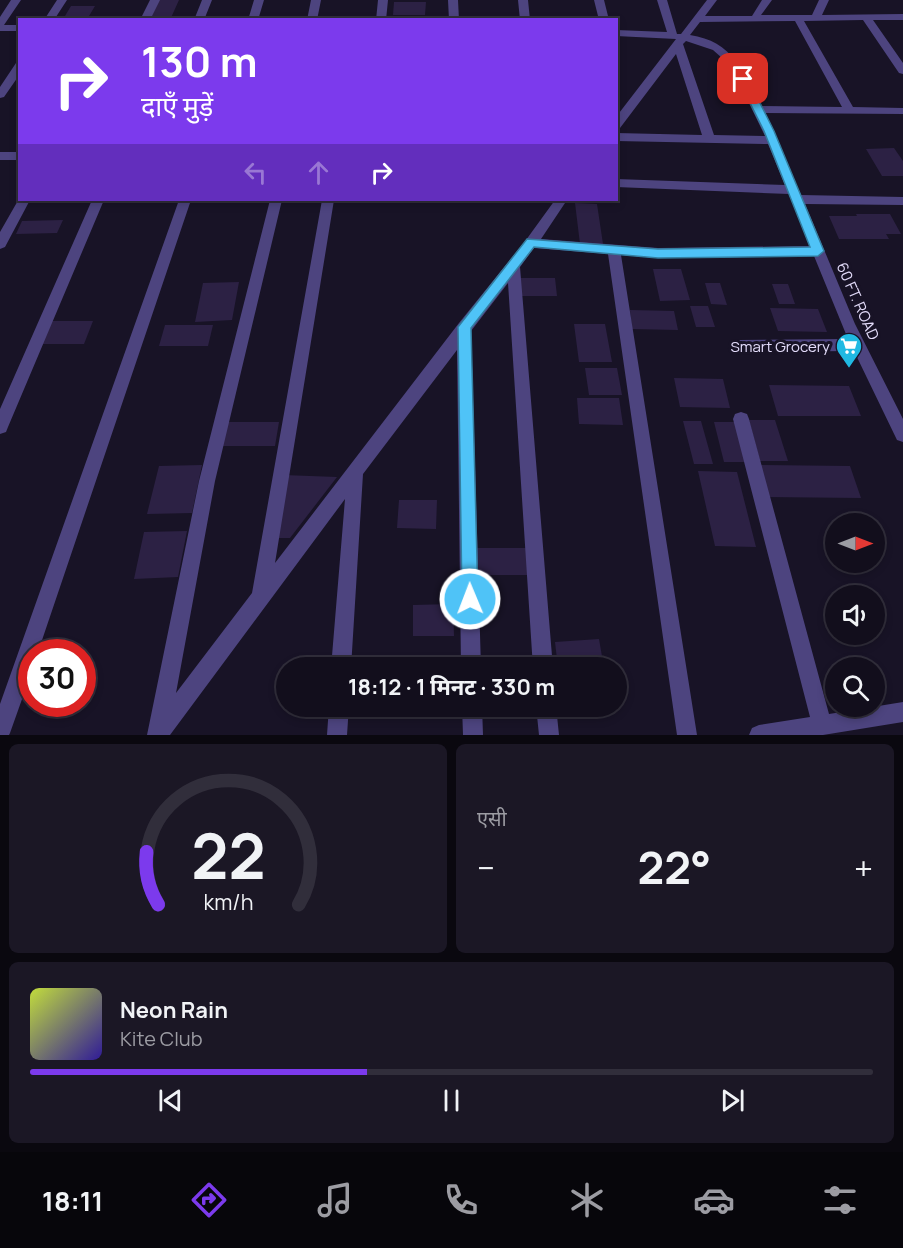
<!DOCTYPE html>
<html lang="hi">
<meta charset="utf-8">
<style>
:root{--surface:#120e1c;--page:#1b1725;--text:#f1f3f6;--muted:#9c9ca3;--line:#312e3b;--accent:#7c3aed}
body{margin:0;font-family:Manrope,"Noto Sans Devanagari",sans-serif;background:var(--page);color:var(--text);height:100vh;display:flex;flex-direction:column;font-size:22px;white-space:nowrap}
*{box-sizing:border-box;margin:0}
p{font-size:20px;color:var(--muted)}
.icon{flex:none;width:33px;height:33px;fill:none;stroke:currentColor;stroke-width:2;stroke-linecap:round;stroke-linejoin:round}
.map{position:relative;height:735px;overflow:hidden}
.side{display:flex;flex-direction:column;gap:9px;padding:9px;background:#0a080f;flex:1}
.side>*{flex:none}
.hud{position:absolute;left:18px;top:18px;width:600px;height:183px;border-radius:0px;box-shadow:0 3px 9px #0003,0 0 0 2px var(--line);background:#7c3aed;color:#fff;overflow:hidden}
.needle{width:39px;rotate:90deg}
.controls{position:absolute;left:825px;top:513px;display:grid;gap:12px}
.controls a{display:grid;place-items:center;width:60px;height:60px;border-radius:50%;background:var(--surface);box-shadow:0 3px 9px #0003,0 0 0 2px var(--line);font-size:30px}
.speed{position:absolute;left:18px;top:639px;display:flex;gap:12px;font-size:30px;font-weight:700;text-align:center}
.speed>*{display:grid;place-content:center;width:78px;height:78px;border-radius:50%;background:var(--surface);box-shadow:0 3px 9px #0003,0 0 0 2px var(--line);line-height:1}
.speed .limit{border:9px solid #d22;background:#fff;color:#111}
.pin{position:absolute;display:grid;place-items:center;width:51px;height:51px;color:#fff;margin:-26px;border-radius:12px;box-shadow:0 3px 9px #0006}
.me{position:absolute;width:66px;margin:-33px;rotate:359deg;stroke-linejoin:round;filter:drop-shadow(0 0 4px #0008)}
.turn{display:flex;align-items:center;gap:21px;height:126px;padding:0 24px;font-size:27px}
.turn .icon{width:78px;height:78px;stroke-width:2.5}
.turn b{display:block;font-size:42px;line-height:51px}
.lanes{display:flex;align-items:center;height:57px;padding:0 24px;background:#0003;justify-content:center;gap:30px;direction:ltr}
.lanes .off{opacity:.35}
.big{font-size:45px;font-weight:700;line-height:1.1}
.side .widget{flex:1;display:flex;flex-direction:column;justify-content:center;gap:9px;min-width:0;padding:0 21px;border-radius:9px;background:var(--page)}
.side .dial{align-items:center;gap:0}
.dial svg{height:156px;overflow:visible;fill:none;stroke:var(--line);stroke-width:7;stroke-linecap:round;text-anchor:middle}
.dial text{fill:var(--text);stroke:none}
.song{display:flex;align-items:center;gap:18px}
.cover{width:72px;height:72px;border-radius:9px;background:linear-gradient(135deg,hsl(70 70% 55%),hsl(250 70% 35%))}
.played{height:6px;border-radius:3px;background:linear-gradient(90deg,var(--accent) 40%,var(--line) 40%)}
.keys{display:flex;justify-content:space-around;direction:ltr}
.heat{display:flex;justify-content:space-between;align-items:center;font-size:33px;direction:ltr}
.side .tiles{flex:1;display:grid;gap:9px;grid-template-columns:1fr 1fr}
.widget:last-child{grid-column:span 2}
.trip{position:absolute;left:276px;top:657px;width:351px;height:60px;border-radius:30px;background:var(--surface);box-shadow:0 3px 9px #0003,0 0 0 2px var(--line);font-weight:700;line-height:60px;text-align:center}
.dock{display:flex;height:96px;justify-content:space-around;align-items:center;background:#07060b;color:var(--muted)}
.dock .icon{width:42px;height:42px}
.dock .active{color:var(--accent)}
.dock b{font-size:27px;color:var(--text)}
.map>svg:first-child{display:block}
.building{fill:#2c2144}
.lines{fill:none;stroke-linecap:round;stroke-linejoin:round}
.minor{fill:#4d447f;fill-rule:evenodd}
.route{fill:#4fc3f7;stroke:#337fa1;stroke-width:1.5}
.labels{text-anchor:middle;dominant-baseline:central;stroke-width:6;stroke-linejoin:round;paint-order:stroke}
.street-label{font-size:15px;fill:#e3dcfa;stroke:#181326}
.poi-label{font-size:15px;fill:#e3dcfa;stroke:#181326;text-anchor:end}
</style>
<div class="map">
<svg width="903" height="735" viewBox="0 0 903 735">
<rect width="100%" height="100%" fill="#181326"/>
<path class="building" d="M159,0H179L170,20H149Z
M394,2H426L425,15H393Z
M71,6H95L89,16H65Z
M894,148L903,161V176H882L866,149Z
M575,203L597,204L603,244H580Z
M856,214H890L901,234H886L889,239H839L829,216H857Z
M63,220L57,233L16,234L22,221Z
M653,269H681L690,300L660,301Z
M519,278H555L557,296H520Z
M239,282L232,320L195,322L203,283Z
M705,283H720L727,305L711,304Z
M772,284H788L795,304H779Z
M690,306H708L715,327H696Z
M770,308L818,309L827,332L778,331Z
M630,310L674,311L678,330L632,329Z
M50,321H93L84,344H40Z
M574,324H605L612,362H579Z
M165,325H213L208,346H159Z
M585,368H617L622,395H589Z
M674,378L723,379L730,408L680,407Z
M769,385L849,386L861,416H778Z
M577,398H619L623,425L579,424Z
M749,420H775L788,461H760Z
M683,421H701L713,464H694Z
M224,422H279L275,446H219Z
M714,422H735L746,462H724Z
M202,465L192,513L147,514L159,466Z
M757,465L850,466L861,498L766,497Z
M698,471L737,472L756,547L715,546Z
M283,475L337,477L290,538H271Z
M399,500H437L436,529L397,528Z
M187,531L178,577L134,579L144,532Z
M473,548H526L528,575H474Z
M453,604L454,636H413V605Z
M599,639L604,668H558L555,642Z"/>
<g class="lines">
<path class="minor" d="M11,0H21L4,25H20V31H0V17Z
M57,0H67L54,20H44Z
M150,0H160L150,20H140Z
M202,0H212L204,20H194Z
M254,0H264L258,20H248Z
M311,0H321L317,20H307Z
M378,0H388L386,20H376Z
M448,0H458L459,20H449Z
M518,0H528L530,20H520Z
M594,0H604L609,20H599Z
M657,0H667L677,34H681L707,0H717L705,16H752L762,0H772L761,15H812L819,0H829L822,15L903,14V20H873L903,63V74L899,73L863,20L804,21L853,107L903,108V114L765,113L801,195L903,197V205L805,204L855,324L903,419V442L897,440L854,351L739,352L734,350L732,346L734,342L739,340L848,339L814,256L658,258L621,255L697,735H677L608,254L534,248L520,267L553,668H533L508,283L471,331L481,668H461L457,350L363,474L351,668H331L345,499L170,735H147L199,481L270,200H282L215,481L176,693L252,593L322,200H334L275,563L459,323L526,240L555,200H567L541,239L658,248L810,246L789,194L616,187V179L785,185L768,144L616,141V133L702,135L676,54L620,128H616V117L676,39L616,36V30L667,32ZM795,21L842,107L762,106C745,72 732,41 690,35L700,22ZM686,41L713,50L731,66L765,136L714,135L683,44Z
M20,62V74L4,97L0,98V87L16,63Z
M0,152H20V160H0Z
M20,197V200H30L5,247L0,249V232Z
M92,200H104L8,427L6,432L0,434V409Z
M179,200H191L38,652H32V671L10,733L9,735H0V704Z
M741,412L747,414L749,419L829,714L903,702V722L823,735H749L752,728L759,725L810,717L733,419L735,414Z
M329,706H349L347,735H327Z
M462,706H482L483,735H463Z
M536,706H556L559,735H539Z"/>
</g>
<path class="route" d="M740,77L748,79L774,131L824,251L818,256L658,258L534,247L471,328L478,599L476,605L470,608L464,605L462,599L458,327L527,239L658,249L810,247L764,131L738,79Z"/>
<defs>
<g id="supermarket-pin" transform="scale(1.35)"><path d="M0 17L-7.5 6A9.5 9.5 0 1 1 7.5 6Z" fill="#20b9e2" stroke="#181326"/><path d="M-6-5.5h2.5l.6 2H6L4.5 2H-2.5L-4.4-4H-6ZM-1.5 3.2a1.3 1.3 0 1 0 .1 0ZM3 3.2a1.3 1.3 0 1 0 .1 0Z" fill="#fff"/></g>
</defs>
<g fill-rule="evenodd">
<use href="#supermarket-pin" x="849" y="346"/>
</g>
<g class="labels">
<g class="street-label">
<text transform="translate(858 301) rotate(66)">60 FT. ROAD</text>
</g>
<g class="poi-label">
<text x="830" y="346">Smart Grocery</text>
</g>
</g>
</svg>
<div class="controls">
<a><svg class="needle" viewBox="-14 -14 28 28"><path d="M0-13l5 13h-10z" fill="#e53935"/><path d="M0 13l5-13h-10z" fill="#9c9ca3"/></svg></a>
<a><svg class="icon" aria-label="sound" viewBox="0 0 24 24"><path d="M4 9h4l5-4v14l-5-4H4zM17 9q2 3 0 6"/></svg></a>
<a><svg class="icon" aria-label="search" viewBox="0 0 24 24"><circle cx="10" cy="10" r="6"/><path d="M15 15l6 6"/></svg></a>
</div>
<div class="speed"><div class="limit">30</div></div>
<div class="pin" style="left:743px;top:79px;background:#d93025"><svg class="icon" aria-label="arrive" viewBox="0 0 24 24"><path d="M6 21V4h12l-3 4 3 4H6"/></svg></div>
<svg class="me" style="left:470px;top:599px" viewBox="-20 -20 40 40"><circle r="17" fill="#4fc3f7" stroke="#fff" stroke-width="3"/><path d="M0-11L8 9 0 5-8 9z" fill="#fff"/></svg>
<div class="trip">18:12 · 1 मिनट · 330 m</div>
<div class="hud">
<div class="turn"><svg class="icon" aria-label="right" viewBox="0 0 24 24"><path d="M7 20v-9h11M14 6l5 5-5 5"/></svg><div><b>130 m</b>दाएँ मुड़ें</div></div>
<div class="lanes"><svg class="icon off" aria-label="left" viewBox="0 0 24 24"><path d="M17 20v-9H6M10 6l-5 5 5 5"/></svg><svg class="icon off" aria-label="ahead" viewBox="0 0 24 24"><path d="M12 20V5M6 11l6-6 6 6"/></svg><svg class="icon" aria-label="right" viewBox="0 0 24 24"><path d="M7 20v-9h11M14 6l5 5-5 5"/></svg></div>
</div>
</div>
<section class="side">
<div class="tiles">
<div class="widget dial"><svg viewBox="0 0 100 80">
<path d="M14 69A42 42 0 1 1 86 69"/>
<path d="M14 69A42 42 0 0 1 8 42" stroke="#7c3aed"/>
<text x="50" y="56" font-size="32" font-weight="700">22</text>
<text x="50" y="72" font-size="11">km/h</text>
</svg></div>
<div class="widget"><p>एसी</p>
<div class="heat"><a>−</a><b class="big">22°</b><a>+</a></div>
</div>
<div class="widget">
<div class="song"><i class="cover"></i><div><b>Neon Rain</b><p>Kite Club</p></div></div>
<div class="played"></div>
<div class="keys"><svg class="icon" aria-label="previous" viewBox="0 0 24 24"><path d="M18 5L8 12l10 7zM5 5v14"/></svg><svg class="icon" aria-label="pause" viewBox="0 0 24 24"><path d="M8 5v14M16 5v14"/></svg><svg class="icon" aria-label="next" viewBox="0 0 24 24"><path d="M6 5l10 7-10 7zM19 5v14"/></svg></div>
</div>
</div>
</section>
<nav class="dock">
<b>18:11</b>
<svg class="icon active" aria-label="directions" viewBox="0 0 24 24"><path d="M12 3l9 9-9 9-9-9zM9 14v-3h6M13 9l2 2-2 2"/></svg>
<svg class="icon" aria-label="music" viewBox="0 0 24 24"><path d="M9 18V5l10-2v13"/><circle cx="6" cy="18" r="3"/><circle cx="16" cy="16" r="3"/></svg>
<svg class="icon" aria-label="phone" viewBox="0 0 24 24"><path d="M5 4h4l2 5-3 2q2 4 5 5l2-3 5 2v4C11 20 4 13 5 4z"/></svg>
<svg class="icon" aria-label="climate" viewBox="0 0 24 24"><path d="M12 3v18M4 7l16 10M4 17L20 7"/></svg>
<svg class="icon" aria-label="car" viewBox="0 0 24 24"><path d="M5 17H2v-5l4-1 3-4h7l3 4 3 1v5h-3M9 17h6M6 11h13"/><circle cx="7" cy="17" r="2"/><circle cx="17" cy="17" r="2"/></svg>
<svg class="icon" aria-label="filters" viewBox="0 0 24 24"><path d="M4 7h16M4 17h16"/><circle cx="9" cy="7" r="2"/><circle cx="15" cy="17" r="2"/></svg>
</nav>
